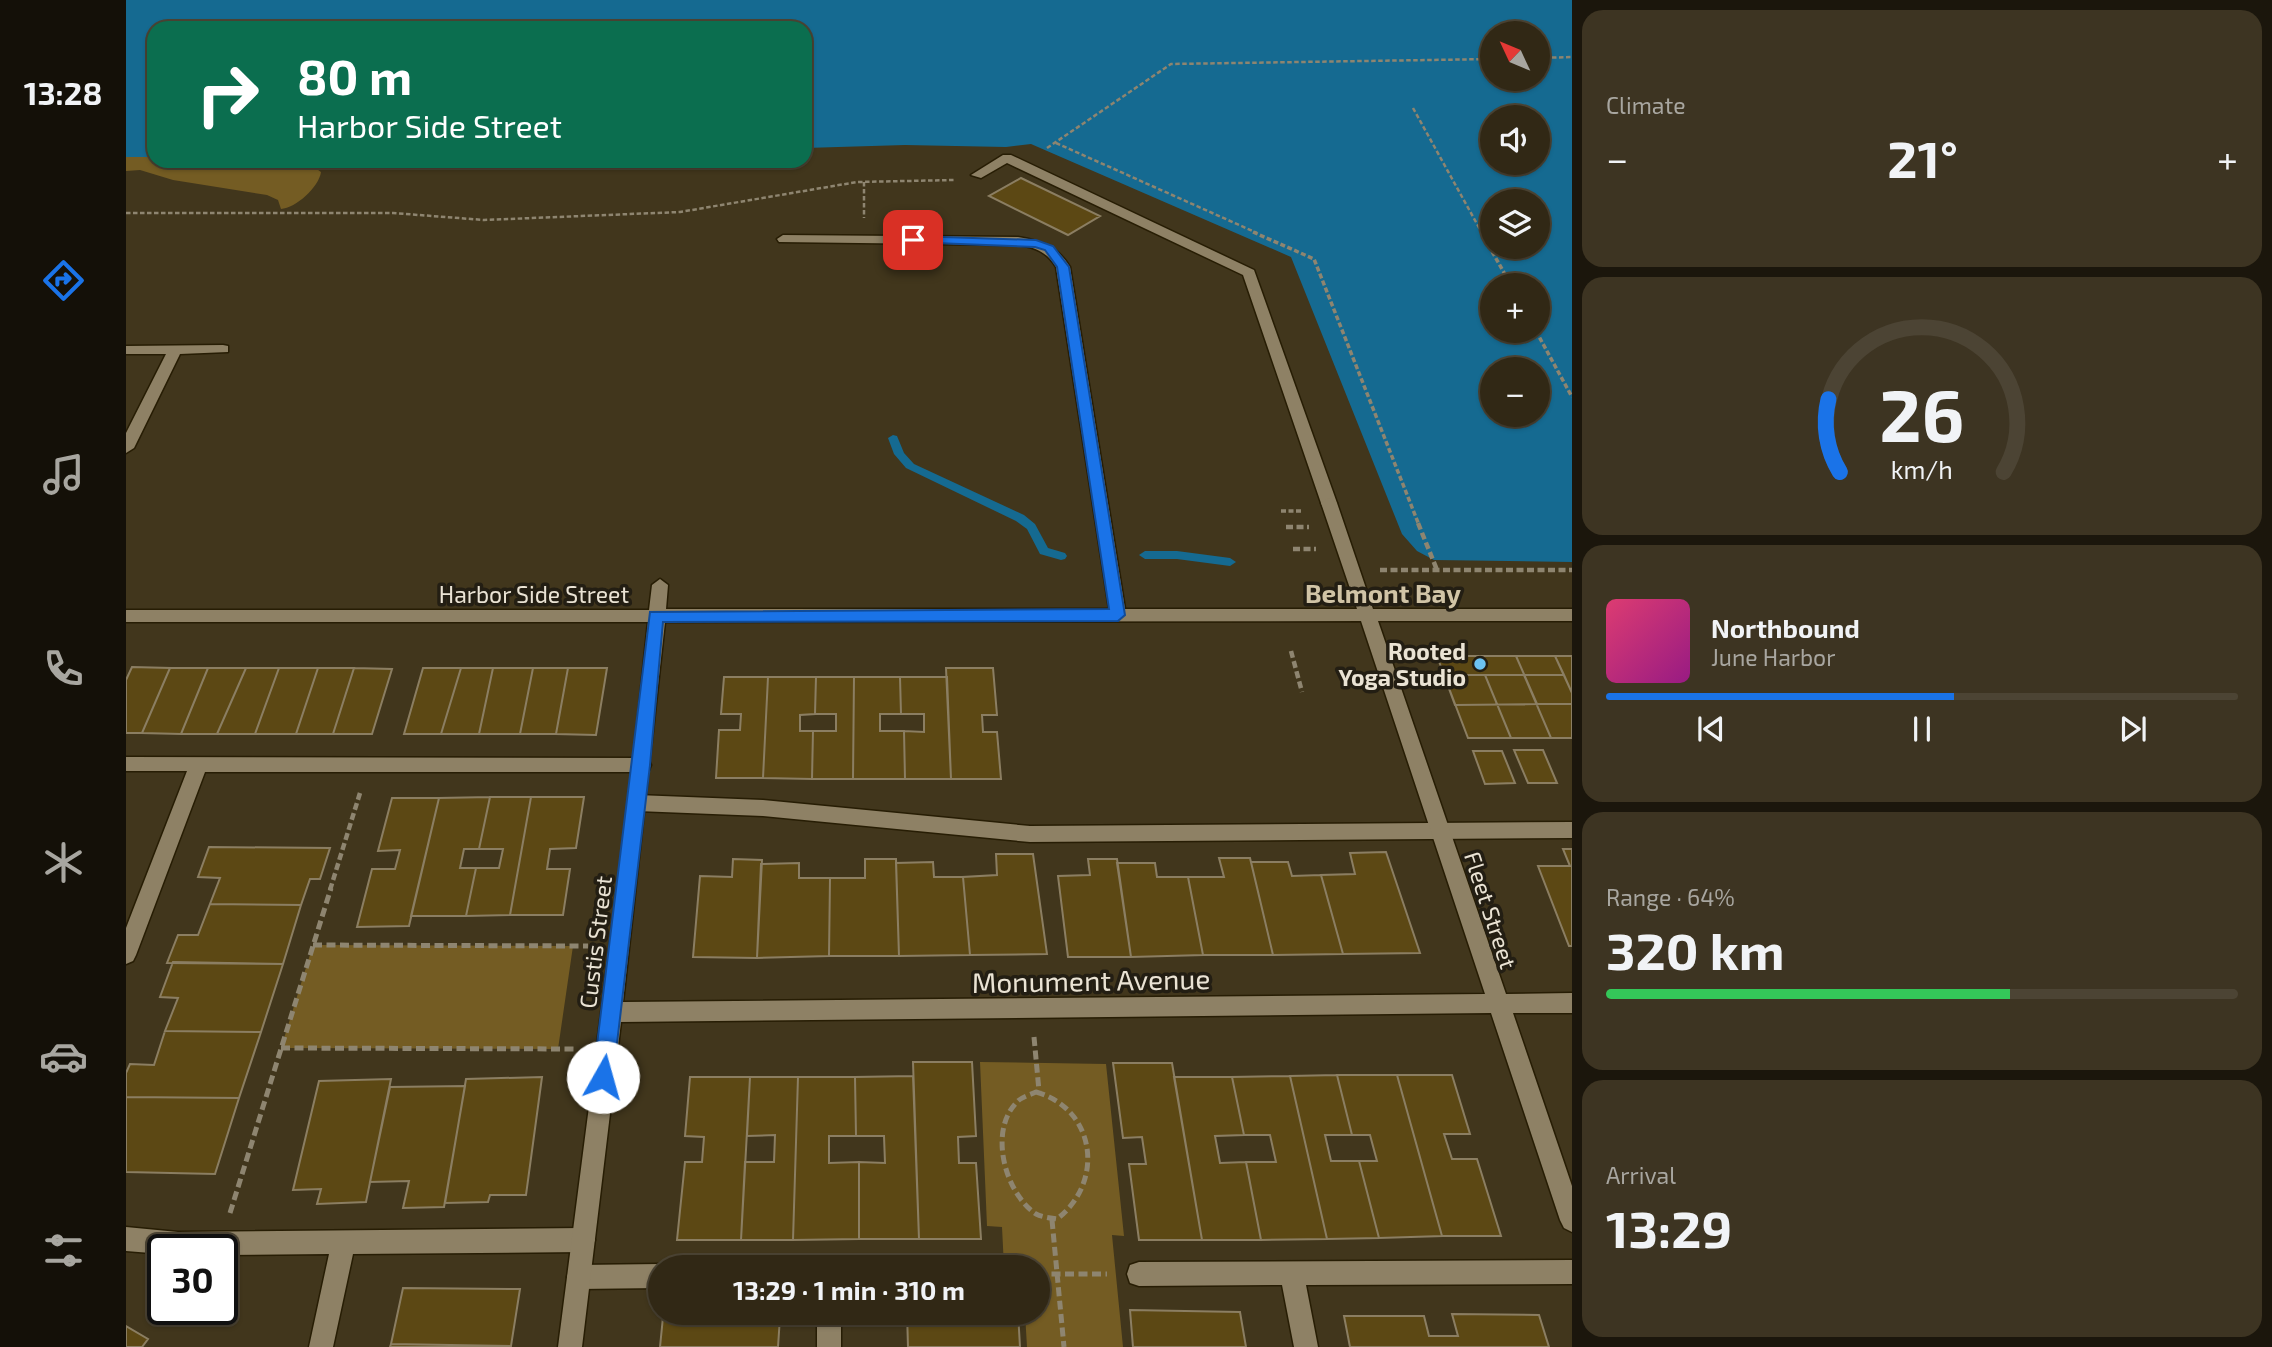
<!DOCTYPE html>
<meta charset="utf-8">
<style>
:root{--surface:#312815;--page:#3d3422;--text:#f1f3f6;--muted:#a8a6a0;--line:#4c4434;--accent:#1a73e8}
body{margin:0;font-family:"Exo 2",sans-serif;background:var(--page);color:var(--text);height:100vh;display:flex;flex-direction:column;font-size:26px;white-space:nowrap}
*{box-sizing:border-box;margin:0}
p{font-size:23px;color:var(--muted)}
.icon{flex:none;width:38px;height:38px;fill:none;stroke:currentColor;stroke-width:2;stroke-linecap:round;stroke-linejoin:round}
.map{position:relative;flex:1;overflow:hidden}
.side{display:flex;flex-direction:column;gap:10px;padding:10px;background:#1b160c;width:700px}
.side>*{flex:none}
.guide{position:absolute;left:21px;top:21px;width:665px;height:147px;border-radius:21px;box-shadow:0 2px 5px #0004,0 0 0 2px var(--line);background:#0b6e4f;color:#fff;overflow:hidden}
.needle{width:46px;rotate:314deg}
.fabs{position:absolute;left:1354px;top:21px;display:grid;gap:14px}
.fabs a{display:grid;place-items:center;width:70px;height:70px;border-radius:50%;background:var(--surface);box-shadow:0 2px 5px #0004,0 0 0 2px var(--line);font-size:35px}
.speed{position:absolute;left:21px;top:1234px;display:flex;gap:14px;font-size:35px;font-weight:700;text-align:center}
.speed>*{display:grid;place-content:center;width:91px;height:91px;border-radius:50%;background:var(--surface);box-shadow:0 2px 5px #0004,0 0 0 2px var(--line);line-height:1}
.speed .limit{border:4px solid #111;border-radius:10px;background:#fff;color:#111}
.pin{position:absolute;display:grid;place-items:center;width:60px;height:60px;color:#fff;margin:-30px;border-radius:14px;box-shadow:0 4px 10px #0006}
.me{position:absolute;width:77px;margin:-38px;rotate:7deg;stroke-linejoin:round;filter:drop-shadow(0 0 5px #0008)}
.turn{display:flex;align-items:center;gap:24px;height:147px;padding:0 35px;font-size:32px}
.turn .icon{width:91px;height:91px;stroke-width:2.5}
.turn b{display:block;font-size:49px;line-height:60px}
.big{font-size:52px;font-weight:700;line-height:1.1}
.side .card{flex:1;display:flex;flex-direction:column;justify-content:center;gap:10px;min-width:0;padding:0 24px;border-radius:21px;background:var(--page)}
.side .dial{align-items:center;gap:0}
.dial svg{height:182px;overflow:visible;fill:none;stroke:var(--line);stroke-width:7;stroke-linecap:round;text-anchor:middle}
.dial text{fill:var(--text);stroke:none}
.song{display:flex;align-items:center;gap:21px}
.cover{width:84px;height:84px;border-radius:10px;background:linear-gradient(135deg,hsl(340 70% 55%),hsl(310 70% 35%))}
.played{height:7px;border-radius:4px;background:linear-gradient(90deg,var(--accent) 55%,var(--line) 55%)}
.keys{display:flex;justify-content:space-around;direction:ltr}
.heat{display:flex;justify-content:space-between;align-items:center;font-size:38px;direction:ltr}
.charge{height:10px;border-radius:5px;background:linear-gradient(90deg,#34c759 64%,var(--line) 0)}
.trip{position:absolute;left:522px;top:1255px;width:402px;height:70px;border-radius:35px;background:var(--surface);box-shadow:0 2px 5px #0004,0 0 0 2px var(--line);font-weight:700;line-height:70px;text-align:center}
main{display:flex;flex:1;min-height:0}
.dock{display:flex;flex-direction:column;width:126px;justify-content:space-around;align-items:center;background:#141008;color:var(--muted)}
.dock .icon{width:49px;height:49px}
.dock .active{color:var(--accent)}
.dock b{font-size:32px;color:var(--text)}
.map>svg:first-child{display:block}
.green{fill:#745c23}
.water{fill:#156a91;fill-rule:evenodd}
.lines{fill:none;stroke-linecap:round;stroke-linejoin:round}
.stream{fill:#156a91;fill-rule:evenodd}
.building{fill:#5c4814;stroke:#8b7e62;stroke-width:2}
.service-casing{stroke:#271d04;stroke-width:3}
.pedestrian-casing{stroke:#271d04;stroke-width:3}
.minor-casing{stroke:#271d04;stroke-width:3}
.path-far3{stroke:#8e8570;stroke-width:2.5;stroke-dasharray:4.5 2.5;stroke-linecap:butt}
.path-far2{stroke:#8e8570;stroke-width:3.5;stroke-dasharray:5 2.5;stroke-linecap:butt}
.path-far1{stroke:#8e8570;stroke-width:4.5;stroke-dasharray:7 3.5;stroke-linecap:butt}
.path{stroke:#8e8570;stroke-width:5;stroke-dasharray:9 4.5;stroke-linecap:butt}
.service{fill:#8e8165;fill-rule:evenodd}
.pedestrian{fill:#8e8165;fill-rule:evenodd}
.minor{fill:#8e8165;fill-rule:evenodd}
.route{fill:#1a73e8;stroke:#114b97;stroke-width:2}
.poi-dot{fill:#6cc3f2;stroke:#231e13;stroke-width:2.5}
.labels{text-anchor:middle;dominant-baseline:central;stroke-width:7;stroke-linejoin:round;paint-order:stroke}
.street-label{font-size:23px;fill:#eae3d4;stroke:#231e13}
.poi-label{font-size:23px;font-weight:bold;fill:#eae3d4;stroke:#231e13;text-anchor:end}
.quarter-label{font-size:26px;font-weight:bold;fill:#d1c4a6;stroke:#231e13}
.near-street-label{font-size:28px;fill:#eae3d4;stroke:#231e13}
</style>
<main>
<nav class="dock">
<b>13:28</b>
<svg class="icon active" aria-label="directions" viewBox="0 0 24 24"><path d="M12 3l9 9-9 9-9-9zM9 14v-3h6M13 9l2 2-2 2"/></svg>
<svg class="icon" aria-label="music" viewBox="0 0 24 24"><path d="M9 18V5l10-2v13"/><circle cx="6" cy="18" r="3"/><circle cx="16" cy="16" r="3"/></svg>
<svg class="icon" aria-label="phone" viewBox="0 0 24 24"><path d="M5 4h4l2 5-3 2q2 4 5 5l2-3 5 2v4C11 20 4 13 5 4z"/></svg>
<svg class="icon" aria-label="climate" viewBox="0 0 24 24"><path d="M12 3v18M4 7l16 10M4 17L20 7"/></svg>
<svg class="icon" aria-label="car" viewBox="0 0 24 24"><path d="M5 17H2v-5l4-1 3-4h7l3 4 3 1v5h-3M9 17h6M6 11h13"/><circle cx="7" cy="17" r="2"/><circle cx="17" cy="17" r="2"/></svg>
<svg class="icon" aria-label="filters" viewBox="0 0 24 24"><path d="M4 7h16M4 17h16"/><circle cx="9" cy="7" r="2"/><circle cx="15" cy="17" r="2"/></svg>
</nav>
<div class="map">
<svg width="1446" height="1347" viewBox="0 0 1446 1347">
<rect width="100%" height="100%" fill="#41361c"/>
<path class="green" d="M0,157H28V161L181,162L195,172C193,187 170,208 155,209L152,200L141,195L47,180L14,170L0,171Z
M187,945L447,946L432,1049L155,1048Z
M854,1062L980,1064L998,1236L986,1235L997,1347H901L899,1313L912,1312V1267H878L876,1227L861,1226Z"/>
<path class="water" d="M0,0H1446V562L1308,560L1291,551L1276,534L1165,257L905,144L880,147L779,145L679,148V28H28V157H0ZM1367,33H1412V79H1367ZM1367,117H1412V163H1367ZM1367,201H1412V247H1367ZM1367,285H1412V331H1367ZM1367,369H1412V415H1367Z"/>
<g class="lines">
<path class="stream" d="M767,435L771,436L778,453L788,464L898,515L909,524L922,548L939,553L941,556L939,559L935,560L914,554L901,529L890,521L780,468L768,454L762,438Z
M1019,551H1051L1104,558L1110,562L1104,566L1051,559H1019L1013,555Z"/>
</g>
<path class="building" d="M895,178L974,216L942,235L863,196Z
M1311,656H1390L1411,704L1329,705Z
M1390,656H1429L1446,693V704H1411Z
M1429,656H1446V693L1438,675Z
M6,667L44,668L16,733H0V680Z
M44,668H82L55,734L16,733Z
M82,668H120L91,734H55Z
M120,668H153L129,734H91Z
M153,668H192L170,734H129Z
M192,668H228L207,734H170Z
M228,668L266,669L246,734H207Z
M297,668H335L315,734H278Z
M335,668H367L353,734H315Z
M367,668H407L394,734H353Z
M407,668H442L430,734H394Z
M442,668H481L470,735L430,734Z
M820,668H867L871,715H856L857,732H871L875,779H825Z
M1318,675H1359L1385,738H1342Z
M1359,675H1398L1425,738H1385Z
M1398,675H1438L1446,693V738H1425Z
M598,677H642L637,778H590L593,730H614L615,714H595Z
M642,677H690L689,714L674,715V731H687L686,779L637,778Z
M690,677H728L727,779H686L687,731H710V714H689Z
M728,677H774L775,714H754V731H778L779,779H727Z
M774,677H821L825,779H779L778,731L798,732V714H775Z
M1388,750H1417L1431,783H1402Z
M1347,751H1376L1389,783L1359,784Z
M364,797H405L384,915L340,916L350,868H373L377,849H353Z
M364,797L353,849H338L334,868H350L340,916H285L313,798Z
M405,797H458L450,848L424,849L421,869H444L437,915H384Z
M266,798H313L283,926L231,927L246,869H269L274,850L252,851Z
M83,847L204,848L194,879H184L175,905L84,904L94,878L72,877Z
M1437,849H1446V946H1443L1412,866H1444Z
M1260,852L1294,953L1217,954L1195,875L1229,874L1224,853Z
M870,854H907L921,954L844,955L837,877L871,875Z
M1093,858H1124L1147,955H1077L1062,877H1098Z
M607,859L636,860L631,958L567,957L574,876L606,877Z
M739,859H770L773,956H703L704,878H739Z
M962,859H991L1005,957H942L932,876L964,875Z
M807,862L808,877H837L844,955L773,956L770,863Z
M1125,862H1162L1166,876L1195,875L1217,954L1147,955Z
M673,863V878H704L703,956L631,958L635,864Z
M991,863H1029L1031,877H1062L1077,955L1005,957Z
M84,904L175,905L157,964L41,963L52,935H72Z
M47,962L157,964L135,1032L39,1031L52,998L34,997Z
M39,1031L135,1032L113,1098L0,1097V1073L4,1064L28,1065Z
M787,1062H846L850,1136L832,1137L833,1163H850L855,1239H793Z
M987,1063H1046L1076,1240H1013L1003,1164H1020L1016,1137L997,1138Z
M1211,1075H1271L1316,1236L1253,1238L1233,1161H1251L1244,1135H1226Z
M1211,1075L1226,1135H1199L1205,1161H1233L1253,1238L1201,1239L1164,1076Z
M1271,1075H1326L1344,1134H1318L1326,1159H1351L1375,1236H1316Z
M787,1076L793,1239H733V1162L759,1163L758,1136H730L729,1077Z
M1164,1076L1201,1239L1135,1240L1120,1162H1150L1144,1135H1118L1106,1077Z
M416,1077L400,1195H364L362,1202L319,1203L340,1079Z
M564,1077H624L615,1240H551L559,1162H576L578,1137L559,1136Z
M624,1077H672L667,1240H615L619,1162H648L649,1135L621,1136Z
M672,1077H729L730,1136H703V1163L733,1162V1239L667,1240Z
M1048,1077H1106L1118,1135L1089,1136L1094,1163L1120,1162L1135,1240H1076Z
M265,1079L240,1202L191,1204L195,1189L167,1190L193,1081Z
M339,1086L318,1207L277,1208L283,1181L244,1182L264,1087Z
M0,1097L113,1098L89,1174L0,1172Z
M277,1288L394,1289L385,1346L265,1344Z
M1004,1310L1114,1312L1120,1347H1007Z
M781,1312H892L894,1347H782Z
M1326,1314L1413,1315L1423,1347H1224L1218,1316H1298L1303,1336H1332Z
M537,1317H654L652,1347H534Z
M0,1326L22,1339L16,1347H0Z
M265,1344L385,1346L264,1347Z"/>
<g class="lines">
<g class="service-casing">
<path id="service" d="M657,235L892,237C916,241 931,246 944,267L1000,615L998,619L992,621L984,615L930,267C921,252 909,247 892,245L653,242L651,239Z
M0,757L516,758L523,760L525,765L523,770L516,772H79L10,955L7,961L0,964V928L61,771H0Z
M511,795L637,800L904,826L1446,822V838L904,842L637,816L511,811L504,808L502,803L504,798Z
M0,1227L52,1232L457,1228L465,1232L469,1240L465,1248L457,1252L227,1254L207,1347H183L203,1254L96,1255V1250H37V1254L0,1251Z
M1446,1260V1284L1180,1285L1192,1347H1168L1156,1285L1013,1286L1004,1283L1001,1274L1004,1265L1013,1262Z
M534,1264L541,1267H534V1288L453,1289L444,1286L441,1277L444,1268L453,1265Z
M691,1312H715V1347H691Z"/>
</g>
<g class="pedestrian-casing">
<path id="pedestrian" d="M877,155H885L1128,270L1211,503L1209,507H1197L1195,503L1117,275L881,163L855,178L845,175Z"/>
</g>
<g class="minor-casing">
<path id="minor" d="M97,345L102,346V352L54,354L8,448L0,453V433L40,354H0V346Z
M1203,498L1211,503L1247,609H1446V621H1252L1380,994L1446,993V1013H1387L1446,1186V1232L1438,1228L1434,1220L1365,1013L495,1022L456,1347H432L507,765L522,622H0V610H523L526,585L534,579L542,585L540,609H1231L1195,503ZM1235,621L1359,994L497,1002L539,622Z"/>
</g>
<path class="path-far3" d="M1412,58L1446,57
M1287,108L1356,233
M930,143L1131,233
M921,148L1045,64L1367,59
M738,182V218
M0,213H267L358,220L554,212L731,182L829,180"/>
<path class="path-far2" d="M1127,232L1188,259L1293,525
M1355,232L1385,285
M1410,331L1446,397
M1155,511H1175"/>
<path class="path-far1" d="M1292,523L1311,570
M1160,527H1183
M1167,549H1190
M1254,570H1446
M1165,651L1176,692
M204,890L234,793"/>
<path class="path" d="M187,945L462,946
M908,1037L913,1091
M155,1048L452,1049
M910,1092C970,1109 979,1182 931,1219C924,1218 916,1217 910,1214C879,1193 862,1131 891,1102C895,1097 904,1095 910,1092Z
M104,1213L205,888
M926,1220L938,1347
M912,1274H981"/>
<use href="#service" class="service"/>
<use href="#pedestrian" class="pedestrian"/>
<use href="#minor" class="minor"/>
</g>
<path class="route" d="M787,236L910,240L927,246L943,267L999,615L992,621L537,622L524,765L487,1077L484,1084L477,1087L470,1084L467,1077L524,612L983,609L931,267L919,250L909,247L783,242V237Z"/>
<circle class="poi-dot" cx="1354" cy="664" r="7"/>
<g class="labels">
<g class="street-label">
<text x="408" y="594">Harbor Side Street</text>
<text transform="translate(1365 910) rotate(72)">Fleet Street</text>
<text transform="translate(469 942) rotate(-83)">Custis Street</text>
</g>
<g class="poi-label">
<text x="1340" y="651">Rooted<tspan x="1340" dy="26">Yoga Studio</tspan></text>
</g>
<g class="quarter-label">
<text x="1257" y="592">Belmont Bay</text>
</g>
<g class="near-street-label">
<text transform="translate(965 980) rotate(-1)">Monument Avenue</text>
</g>
</g>
</svg>
<div class="fabs">
<a><svg class="needle" viewBox="-14 -14 28 28"><path d="M0-13l5 13h-10z" fill="#e53935"/><path d="M0 13l5-13h-10z" fill="#a8a6a0"/></svg></a>
<a><svg class="icon" aria-label="sound" viewBox="0 0 24 24"><path d="M4 9h4l5-4v14l-5-4H4zM17 9q2 3 0 6"/></svg></a>
<a><svg class="icon" aria-label="layers" viewBox="0 0 24 24"><path d="M12 4l9 5-9 5-9-5zM3 14l9 5 9-5"/></svg></a>
<a>+</a>
<a>−</a>
</div>
<div class="speed"><div class="limit">30</div></div>
<div class="pin" style="left:787px;top:240px;background:#d93025"><svg class="icon" aria-label="arrive" viewBox="0 0 24 24"><path d="M6 21V4h12l-3 4 3 4H6"/></svg></div>
<svg class="me" style="left:477px;top:1077px" viewBox="-20 -20 40 40"><circle r="19" fill="#fff"/><path d="M0-13L10 11 0 6-10 11z" fill="#1a73e8"/></svg>
<div class="trip">13:29 · 1 min · 310 m</div>
<div class="guide">
<div class="turn"><svg class="icon" aria-label="right" viewBox="0 0 24 24"><path d="M7 20v-9h11M14 6l5 5-5 5"/></svg><div><b>80 m</b>Harbor Side Street</div></div>
</div>
</div>
<section class="side">
<div class="card"><p>Climate</p>
<div class="heat"><a>−</a><b class="big">21°</b><a>+</a></div>
</div>
<div class="card dial"><svg viewBox="0 0 100 80">
<path d="M14 69A42 42 0 1 1 86 69"/>
<path d="M14 69A42 42 0 0 1 9 37" stroke="#1a73e8"/>
<text x="50" y="56" font-size="32" font-weight="700">26</text>
<text x="50" y="72" font-size="11">km/h</text>
</svg></div>
<div class="card">
<div class="song"><i class="cover"></i><div><b>Northbound</b><p>June Harbor</p></div></div>
<div class="played"></div>
<div class="keys"><svg class="icon" aria-label="previous" viewBox="0 0 24 24"><path d="M18 5L8 12l10 7zM5 5v14"/></svg><svg class="icon" aria-label="pause" viewBox="0 0 24 24"><path d="M8 5v14M16 5v14"/></svg><svg class="icon" aria-label="next" viewBox="0 0 24 24"><path d="M6 5l10 7-10 7zM19 5v14"/></svg></div>
</div>
<div class="card"><p>Range · 64%</p><b class="big">320 km</b><div class="charge"></div></div>
<div class="card"><p>Arrival</p><b class="big">13:29</b></div>
</section>
</main>
